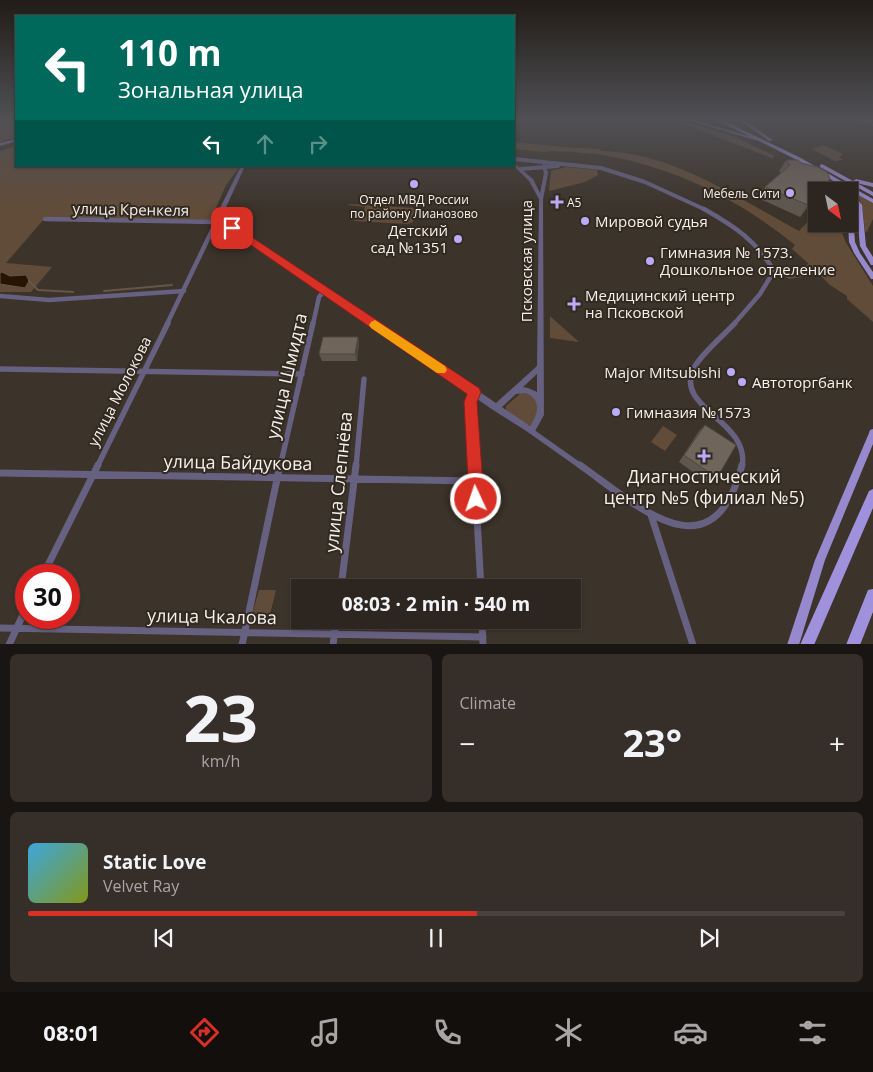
<!DOCTYPE html>
<meta charset="utf-8">
<style>
:root{--surface:#2d2620;--page:#352e29;--text:#f1f3f6;--muted:#a7a5a5;--line:#48433e;--accent:#d93025}
body{margin:0;font-family:"Open Sans",sans-serif;background:var(--page);color:var(--text);height:100vh;display:flex;flex-direction:column;font-size:19px;white-space:nowrap}
*{box-sizing:border-box;margin:0}
p{font-size:16px;color:var(--muted)}
.icon{flex:none;width:28px;height:28px;fill:none;stroke:currentColor;stroke-width:2;stroke-linecap:round;stroke-linejoin:round}
.map{position:relative;height:644px;overflow:hidden}
.panel{display:flex;flex-direction:column;gap:10px;padding:10px;background:#191512;flex:1}
.panel>*{flex:none}
.banner{position:absolute;left:15px;top:15px;width:500px;height:152px;border-radius:0px;box-shadow:0 1px 4px #0004,0 0 0 1px var(--line);background:#00695c;color:#fff;overflow:hidden}
.needle{width:32px;rotate:147deg}
.tools{position:absolute;left:808px;top:182px;display:grid;gap:10px}
.tools a{display:grid;place-items:center;width:50px;height:50px;border-radius:0px;background:var(--surface);box-shadow:0 1px 4px #0004,0 0 0 1px var(--line);font-size:25px}
.speed{position:absolute;left:15px;top:564px;display:flex;gap:10px;font-size:25px;font-weight:700;text-align:center}
.speed>*{display:grid;place-content:center;width:65px;height:65px;border-radius:50%;background:var(--surface);box-shadow:0 1px 4px #0004,0 0 0 1px var(--line);line-height:1}
.speed .limit{border:8px solid #d22;background:#fff;color:#111}
.pin{position:absolute;display:grid;place-items:center;width:42px;height:42px;color:#fff;margin:-21px;border-radius:10px;box-shadow:0 2px 8px #0006}
.me{position:absolute;width:55px;margin:-28px;rotate:357deg;stroke-linejoin:round;filter:drop-shadow(0 0 4px #0008)}
.turn{display:flex;align-items:center;gap:18px;height:105px;padding:0 20px;font-size:22px}
.turn .icon{width:65px;height:65px;stroke-width:2.5}
.turn b{display:block;font-size:35px;line-height:42px}
.lanes{display:flex;align-items:center;height:48px;padding:0 20px;background:#0003;justify-content:center;gap:25px;direction:ltr}
.lanes .off{opacity:.35}
.big{font-size:38px;font-weight:700;line-height:1.1}
.panel .tile{flex:1;display:flex;flex-direction:column;justify-content:center;gap:8px;min-width:0;padding:0 18px;border-radius:8px;background:var(--page)}
.panel .dial{align-items:center;gap:0}
.dial b{font-size:65px;line-height:1}
.song{display:flex;align-items:center;gap:15px}
.cover{width:60px;height:60px;border-radius:8px;background:linear-gradient(135deg,hsl(200 70% 55%),hsl(70 70% 35%))}
.played{height:5px;border-radius:2px;background:linear-gradient(90deg,var(--accent) 55%,var(--line) 55%)}
.keys{display:flex;justify-content:space-around;direction:ltr}
.heat{display:flex;justify-content:space-between;align-items:center;font-size:28px;direction:ltr}
.panel .tiles{flex:1;display:grid;gap:10px;grid-template-columns:1fr 1fr}
.tile:last-child{grid-column:span 2}
.trip{position:absolute;left:291px;top:579px;width:290px;height:50px;border-radius:0px;background:var(--surface);box-shadow:0 1px 4px #0004,0 0 0 1px var(--line);font-weight:700;line-height:50px;text-align:center}
.menu{display:flex;height:80px;justify-content:space-around;align-items:center;background:#120f0d;color:var(--muted)}
.menu .icon{width:35px;height:35px}
.menu .active{color:var(--accent)}
.menu b{font-size:22px;color:var(--text)}
.map>svg:first-child{display:block}
.green{fill:#614c39}
.water{fill:#271401;stroke:#655647}
.lines{fill:none;stroke-linecap:round;stroke-linejoin:round}
.stream{stroke:#655647;stroke-width:2}
.minor-far3{stroke:#666081;stroke-width:4}
.minor-far2{stroke:#666081;stroke-width:4.5}
.minor-far1{stroke:#666081;stroke-width:5.5}
.minor{stroke:#666081;stroke-width:7}
.tertiary{fill:#666081;fill-rule:evenodd}
.secondary{fill:#8278ac;fill-rule:evenodd}
.primary{fill:#9789cd;fill-rule:evenodd}
.trunk{fill:#a091dc;fill-rule:evenodd}
.wall{fill:#5f574e}
.shaded-wall{fill:#4e4740}
.building{fill:#6f655b;stroke:#4e4740}
.route{fill:#d93025;stroke:#8d1f18}
.slow{fill:#f59e0b}
.poi-dot{fill:#b9abf7;stroke:#322920;stroke-width:2}
.labels{text-anchor:middle;dominant-baseline:central;stroke-width:4;stroke-linejoin:round;paint-order:stroke}
.far-poi-label{font-size:12px;fill:#f6f0ea;stroke:#322920;text-anchor:end}
.street-label{font-size:15px;fill:#f6f0ea;stroke:#322920}
.poi-label{font-size:15px;fill:#f6f0ea;stroke:#322920;text-anchor:start}
.near-street-label{font-size:18px;fill:#f6f0ea;stroke:#322920}
.near-poi-label{font-size:18px;fill:#f6f0ea;stroke:#322920}
</style>
<div class="map">
<svg width="873" height="645" viewBox="0 0 873 645">
<rect width="100%" height="100%" fill="#3c332a"/>
<path class="green" d="M0,119H16V137L0,142Z
M671,119H679L712,130L731,135L775,156L772,158Z
M514,142L563,147L600,149L601,151C672,152 738,198 799,231L816,213V224H842L841,229L845,241L873,286V322L847,299V296L830,285L819,274L789,279L785,277L784,273L809,264L792,249L795,245C743,203 688,174 623,159C599,153 575,152 551,151L544,152L514,149Z
M823,145L843,154L839,157L843,160L835,161L812,149Z
M16,146V166H240L226,185L216,208L219,210L217,217L212,220L45,218L6,263L52,267L31,292H0V151Z
M566,167L597,170L598,175L585,182L549,191L551,171Z
M854,192L873,203V219L867,232L865,231C863,216 864,204 854,192Z
M349,204L413,208L416,211L413,222L408,224L354,221V219H360L365,207L348,205Z
M550,316L579,342L550,338Z
M522,392L530,394L538,401L536,419L531,425H526L506,410V406Z
M663,426L677,435L665,451L651,442Z
M259,590H276L268,623L250,622Z"/>
<path class="water" d="M2,272L10,276L26,275L29,281L25,288L0,284V273Z"/>
<g class="lines">
<path class="stream" d="M29,281L38,290L73,292
M104,291L172,285"/>
<path class="minor-far3" d="M514,159L601,168L645,182L706,210
M521,169L558,166
M541,199L546,173L544,166"/>
<path class="minor-far2" d="M704,209C734,226 756,240 774,271L760,294L734,324
M45,219L216,222
M0,296L49,300L184,291
M167,324L218,218
M313,324L319,297L324,291"/>
<path class="minor-far1" d="M735,323C725,334 700,355 694,368C673,409 751,420 742,467
M0,369L302,374
M474,392L471,402L474,467
M531,431L582,467
M97,467L168,323
M280,467L313,323
M356,467L364,379"/>
<path class="minor" d="M474,465L481,588
M580,465C637,505 713,579 742,465
M0,473L475,481
M651,515L693,645
M43,575L98,465
M341,588L356,465
M482,620L483,645
M0,628L483,637
M9,645L26,608
M242,645L280,465
M333,645L336,620"/>
<path class="tertiary" d="M514,163L533,179L543,199L544,415L534,433L531,434L493,410L215,218L241,166H245L221,218L496,403L537,366L539,199L529,181L514,166ZM537,374V392L528,388L523,387ZM525,393C535,396 539,404 536,414C535,418 532,423 530,426L502,407L516,394Z"/>
<path class="secondary" d="M684,119H689L759,139L755,140Z
M738,119H742L773,140L769,141Z
M16,139V141L0,146V143Z"/>
<path class="primary" d="M715,119H720L799,157L873,199V203L851,191L862,205L866,246L873,257V265H871L860,246L856,205L852,200L855,242L860,253L873,272V279H871L854,253L849,242L848,224H849V191H846L843,188L844,187L795,159Z
M822,164L853,181L856,179L873,183V187L857,183L873,192V196L820,167V165Z
M873,429V444L825,560L799,645H787L815,560L869,433L870,430Z"/>
<path class="trunk" d="M873,489V508L814,645H800L869,491Z
M873,589V612L860,645H846L868,590Z"/>
</g>
<path class="wall" d="M848,119H873V126Z
M786,160L801,163L830,179L821,191H816V197L800,217L758,198L765,187L781,173L779,171Z
M358,337L359,344L357,361H322L319,354Z
M705,425L717,478L710,484L679,462L699,431Z"/>
<path class="shaded-wall" d="M816,195V197L800,217L808,205Z
M358,337L359,344L357,361L355,354Z"/>
<path class="building" d="M786,160H798L801,163L818,167L827,172L830,179L820,191H816V195L808,205L765,187L790,165Z
M323,337H358L355,354H319Z
M705,425L736,445L717,478L684,455Z"/>
<linearGradient id="sky" x2="0" y2="1"><stop stop-color="#211c17"/><stop offset="0.57" stop-color="#505055"/><stop offset="1" stop-color="#505055" stop-opacity="0"/></linearGradient>
<rect width="873" height="209" fill="url(#sky)"/>
<path class="route" d="M232,224L479,388L481,392L477,402L484,499L482,504L476,507L471,504L469,499L464,402L467,394L229,230L227,228Z"/>
<path class="slow" d="M375,320L445,366L447,370L445,373H437L371,328L369,325L371,322Z"/>
<g class="poi-dot">
<circle cx="414" cy="184" r="5"/>
<circle cx="790" cy="193" r="5"/>
<path d="M554.5 194.5h5v5h5v5h-5v5h-5v-5h-5v-5h5z"/>
<circle cx="585" cy="221" r="5"/>
<circle cx="458" cy="239" r="5"/>
<circle cx="650" cy="261" r="5"/>
<path d="M571.5 296.5h5v5h5v5h-5v5h-5v-5h-5v-5h5z"/>
<circle cx="731" cy="372" r="5"/>
<circle cx="742" cy="382" r="5"/>
<circle cx="616" cy="412" r="5"/>
<path d="M701.5 448.5h5v5h5v5h-5v5h-5v-5h-5v-5h5z"/>
</g>
<g class="labels">
<g class="far-poi-label">
<text x="780" y="193">Мебель Сити</text>
<text x="414" y="199" text-anchor="middle">Отдел МВД России<tspan x="414" dy="14">по району Лианозово</tspan></text>
<text x="567" y="202" text-anchor="start">А5</text>
</g>
<g class="street-label">
<text transform="translate(131 209) rotate(1)">улица Кренкеля</text>
<text transform="translate(526 261) rotate(-90)">Псковская улица</text>
<text transform="translate(119 391) rotate(-63)">улица Молокова</text>
</g>
<g class="poi-label">
<text x="595" y="221">Мировой судья</text>
<text x="448" y="230" text-anchor="end">Детский<tspan x="448" dy="17">сад №1351</tspan></text>
<text x="660" y="252">Гимназия № 1573.<tspan x="660" dy="17">Дошкольное отделение</tspan></text>
<text x="585" y="295">Медицинский центр<tspan x="585" dy="17">на Псковской</tspan></text>
<text x="721" y="372" text-anchor="end">Major Mitsubishi</text>
<text x="752" y="382">Автоторгбанк</text>
<text x="626" y="412">Гимназия №1573</text>
</g>
<g class="near-street-label">
<text transform="translate(286 376) rotate(-77)">улица Шмидта</text>
<text transform="translate(238 462) rotate(1)">улица Байдукова</text>
<text transform="translate(338 482) rotate(-84)">улица Слепнёва</text>
<text transform="translate(212 616) rotate(1)">улица Чкалова</text>
</g>
<g class="near-poi-label">
<text x="704" y="476">Диагностический<tspan x="704" dy="21">центр №5 (филиал №5)</tspan></text>
</g>
</g>
</svg>
<div class="tools">
<a><svg class="needle" viewBox="-14 -14 28 28"><path d="M0-13l5 13h-10z" fill="#e53935"/><path d="M0 13l5-13h-10z" fill="#a7a5a5"/></svg></a>
</div>
<div class="speed"><div class="limit">30</div></div>
<div class="pin" style="left:232px;top:228px;background:#d93025"><svg class="icon" aria-label="arrive" viewBox="0 0 24 24"><path d="M6 21V4h12l-3 4 3 4H6"/></svg></div>
<svg class="me" style="left:476px;top:499px" viewBox="-20 -20 40 40"><circle r="17" fill="#d93025" stroke="#fff" stroke-width="3"/><path d="M0-11L8 9 0 5-8 9z" fill="#fff"/></svg>
<div class="trip">08:03 · 2 min · 540 m</div>
<div class="banner">
<div class="turn"><svg class="icon" aria-label="left" viewBox="0 0 24 24"><path d="M17 20v-9H6M10 6l-5 5 5 5"/></svg><div><b>110 m</b>Зональная улица</div></div>
<div class="lanes"><svg class="icon" aria-label="left" viewBox="0 0 24 24"><path d="M17 20v-9H6M10 6l-5 5 5 5"/></svg><svg class="icon off" aria-label="ahead" viewBox="0 0 24 24"><path d="M12 20V5M6 11l6-6 6 6"/></svg><svg class="icon off" aria-label="right" viewBox="0 0 24 24"><path d="M7 20v-9h11M14 6l5 5-5 5"/></svg></div>
</div>
</div>
<section class="panel">
<div class="tiles">
<div class="tile dial"><b>23</b><p>km/h</p></div>
<div class="tile"><p>Climate</p>
<div class="heat"><a>−</a><b class="big">23°</b><a>+</a></div>
</div>
<div class="tile">
<div class="song"><i class="cover"></i><div><b>Static Love</b><p>Velvet Ray</p></div></div>
<div class="played"></div>
<div class="keys"><svg class="icon" aria-label="previous" viewBox="0 0 24 24"><path d="M18 5L8 12l10 7zM5 5v14"/></svg><svg class="icon" aria-label="pause" viewBox="0 0 24 24"><path d="M8 5v14M16 5v14"/></svg><svg class="icon" aria-label="next" viewBox="0 0 24 24"><path d="M6 5l10 7-10 7zM19 5v14"/></svg></div>
</div>
</div>
</section>
<nav class="menu">
<b>08:01</b>
<svg class="icon active" aria-label="directions" viewBox="0 0 24 24"><path d="M12 3l9 9-9 9-9-9zM9 14v-3h6M13 9l2 2-2 2"/></svg>
<svg class="icon" aria-label="music" viewBox="0 0 24 24"><path d="M9 18V5l10-2v13"/><circle cx="6" cy="18" r="3"/><circle cx="16" cy="16" r="3"/></svg>
<svg class="icon" aria-label="phone" viewBox="0 0 24 24"><path d="M5 4h4l2 5-3 2q2 4 5 5l2-3 5 2v4C11 20 4 13 5 4z"/></svg>
<svg class="icon" aria-label="climate" viewBox="0 0 24 24"><path d="M12 3v18M4 7l16 10M4 17L20 7"/></svg>
<svg class="icon" aria-label="car" viewBox="0 0 24 24"><path d="M5 17H2v-5l4-1 3-4h7l3 4 3 1v5h-3M9 17h6M6 11h13"/><circle cx="7" cy="17" r="2"/><circle cx="17" cy="17" r="2"/></svg>
<svg class="icon" aria-label="filters" viewBox="0 0 24 24"><path d="M4 7h16M4 17h16"/><circle cx="9" cy="7" r="2"/><circle cx="15" cy="17" r="2"/></svg>
</nav>
